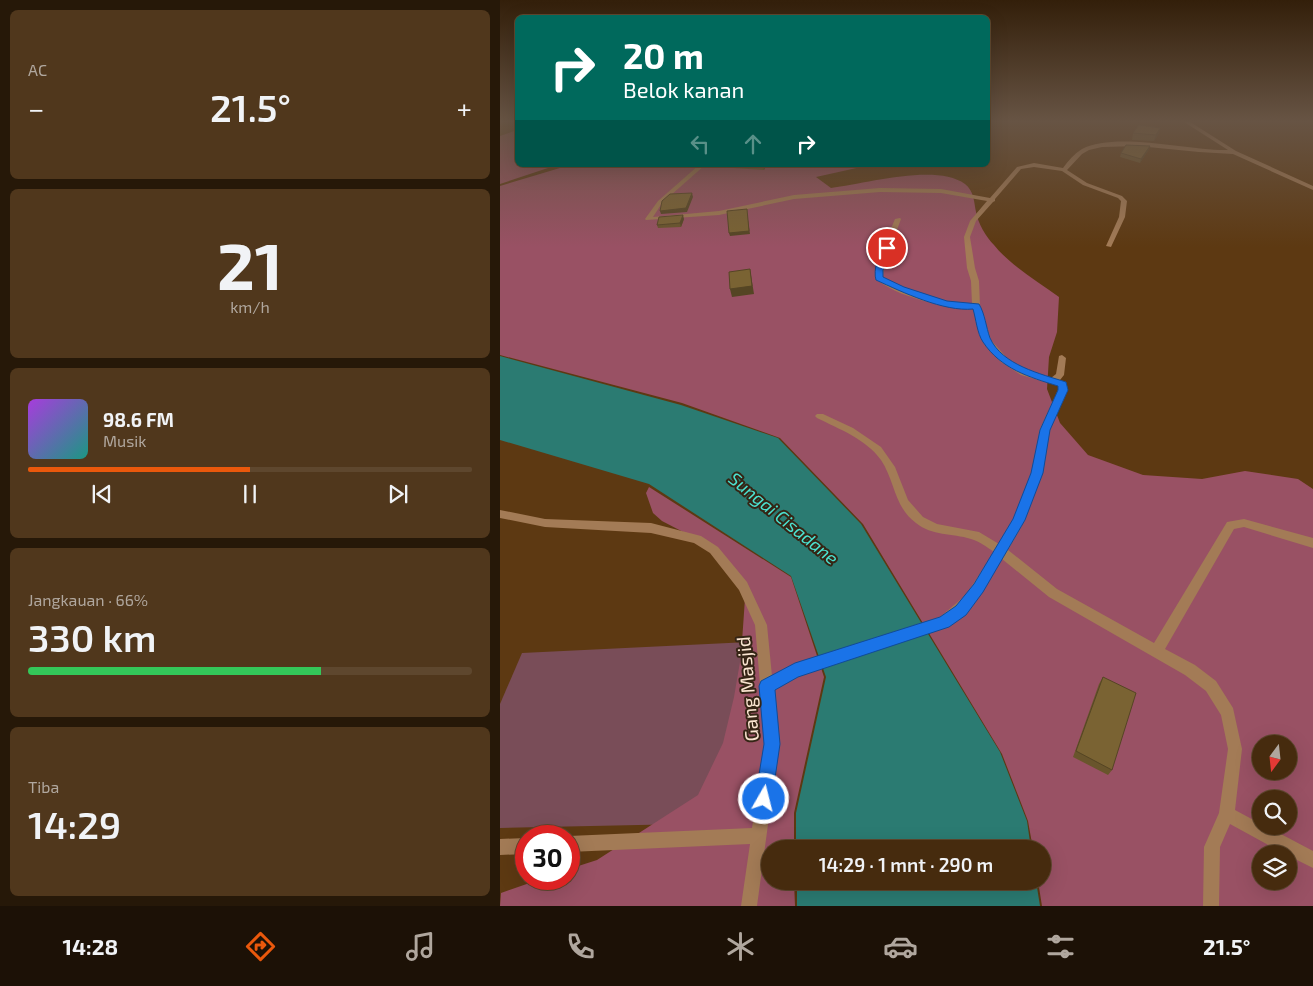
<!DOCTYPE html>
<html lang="id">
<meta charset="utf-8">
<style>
:root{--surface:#462b0e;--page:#50371c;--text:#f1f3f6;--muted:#b0a79e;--line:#5e472e;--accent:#ea580c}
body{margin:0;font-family:"Exo 2",sans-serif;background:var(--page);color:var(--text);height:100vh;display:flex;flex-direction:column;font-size:19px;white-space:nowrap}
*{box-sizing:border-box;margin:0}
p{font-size:16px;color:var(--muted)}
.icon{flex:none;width:28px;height:28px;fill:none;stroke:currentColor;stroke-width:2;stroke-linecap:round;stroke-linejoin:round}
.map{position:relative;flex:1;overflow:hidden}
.sheet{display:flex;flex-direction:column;gap:10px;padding:10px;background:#261808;width:500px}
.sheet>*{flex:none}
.top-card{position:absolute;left:15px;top:15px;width:475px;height:152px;border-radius:8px;box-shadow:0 5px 20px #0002,0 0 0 1px var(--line);background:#00695c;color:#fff;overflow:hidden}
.needle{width:32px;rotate:195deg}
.buttons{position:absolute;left:752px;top:735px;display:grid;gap:10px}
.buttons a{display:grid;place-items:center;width:45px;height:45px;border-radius:50%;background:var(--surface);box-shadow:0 5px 20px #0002,0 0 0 1px var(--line);font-size:25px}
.speed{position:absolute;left:15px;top:825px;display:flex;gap:10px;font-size:25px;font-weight:700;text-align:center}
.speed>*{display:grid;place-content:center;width:65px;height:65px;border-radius:50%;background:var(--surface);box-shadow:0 5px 20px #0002,0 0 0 1px var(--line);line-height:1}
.speed .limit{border:8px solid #d22;background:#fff;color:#111}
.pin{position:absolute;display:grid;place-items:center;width:42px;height:42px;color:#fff;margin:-21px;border:2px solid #fff;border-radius:50%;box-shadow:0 1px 5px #0007}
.me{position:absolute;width:55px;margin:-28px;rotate:8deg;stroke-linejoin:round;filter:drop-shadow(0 0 4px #0008)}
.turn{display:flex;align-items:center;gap:18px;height:105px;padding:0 25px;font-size:22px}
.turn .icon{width:65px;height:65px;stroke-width:2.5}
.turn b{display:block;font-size:35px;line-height:42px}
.lanes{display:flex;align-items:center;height:48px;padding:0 25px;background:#0003;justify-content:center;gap:25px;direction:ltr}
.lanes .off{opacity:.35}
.big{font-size:38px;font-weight:600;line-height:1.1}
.sheet .widget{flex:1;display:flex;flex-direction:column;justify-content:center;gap:8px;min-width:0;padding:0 18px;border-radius:8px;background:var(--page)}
.sheet .dial{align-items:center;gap:0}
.dial b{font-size:65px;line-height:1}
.song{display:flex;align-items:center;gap:15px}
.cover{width:60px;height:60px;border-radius:8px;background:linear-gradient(135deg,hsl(280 70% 55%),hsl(170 70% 35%))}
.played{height:5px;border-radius:2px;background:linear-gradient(90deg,var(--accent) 50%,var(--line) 50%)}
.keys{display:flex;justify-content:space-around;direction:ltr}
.heat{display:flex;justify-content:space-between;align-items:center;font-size:28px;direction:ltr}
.charge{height:8px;border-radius:4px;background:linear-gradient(90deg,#34c759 66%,var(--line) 0)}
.trip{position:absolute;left:261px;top:840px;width:290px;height:50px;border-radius:25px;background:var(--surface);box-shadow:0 5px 20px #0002,0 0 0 1px var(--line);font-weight:600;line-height:50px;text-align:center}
.tabs{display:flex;height:80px;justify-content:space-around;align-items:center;background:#1c1106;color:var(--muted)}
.tabs .icon{width:35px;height:35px}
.tabs .on{color:var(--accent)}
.tabs b{font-size:22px;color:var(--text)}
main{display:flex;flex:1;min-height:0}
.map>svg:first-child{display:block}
.green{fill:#794d58}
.forest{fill:#995164;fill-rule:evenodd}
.water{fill:#2b7b72}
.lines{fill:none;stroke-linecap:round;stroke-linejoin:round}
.street{fill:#a37b56;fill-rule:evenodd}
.wall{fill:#69552c}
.shaded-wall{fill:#554524}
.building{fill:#7a6333;stroke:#554524}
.route{fill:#1a73e8;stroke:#114b97}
.labels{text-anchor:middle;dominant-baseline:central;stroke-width:4;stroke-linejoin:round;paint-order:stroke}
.water-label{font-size:18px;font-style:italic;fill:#4be2d1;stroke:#352515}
.near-street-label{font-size:19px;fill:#fbe5d1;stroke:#352515}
</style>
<main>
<section class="sheet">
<div class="widget"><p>AC</p>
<div class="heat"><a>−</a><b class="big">21.5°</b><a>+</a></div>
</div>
<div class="widget dial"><b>21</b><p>km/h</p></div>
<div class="widget">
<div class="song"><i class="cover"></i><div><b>98.6 FM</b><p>Musik</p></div></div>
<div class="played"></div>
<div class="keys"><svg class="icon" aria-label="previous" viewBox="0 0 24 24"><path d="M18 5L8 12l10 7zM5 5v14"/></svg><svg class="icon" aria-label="pause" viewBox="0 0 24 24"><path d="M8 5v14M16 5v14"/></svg><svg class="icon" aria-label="next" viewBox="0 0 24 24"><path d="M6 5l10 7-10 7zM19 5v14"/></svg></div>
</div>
<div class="widget"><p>Jangkauan · 66%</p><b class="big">330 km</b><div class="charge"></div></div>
<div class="widget"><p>Tiba</p><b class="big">14:29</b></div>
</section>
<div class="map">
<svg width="813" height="906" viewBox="0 0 813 906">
<rect width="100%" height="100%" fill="#5d3912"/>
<path class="green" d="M249,642L234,823L0,828V704L22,653Z"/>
<path class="forest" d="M17,130L18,165H57L0,184V136Z
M70,165H370L316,177L331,188C365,184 436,163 465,184C474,191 474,202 476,212C478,223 486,237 494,245C511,266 537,281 559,297L557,332L549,357L547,389L560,423L588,455L643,475L702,479L745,471L798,479L813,489V906H542L538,881H542V849H533L528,821L502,754L363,524L280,438L182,403L0,355V186ZM761,744H789V771H761ZM761,799H789V826H761ZM761,854H789V881H761Z
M149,487L291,577L324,677L294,813V849H270V881H294L295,906H0L1,893L41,879H69V869L97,860L198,795L223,743L234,697L241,656L246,584L214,548L162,521L153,513L146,493Z"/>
<path class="water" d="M0,356L181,405L278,438L361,524L500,752L527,821L531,849H296V813L326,677L291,576L149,484L0,440Z
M297,881H536L540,906H297Z"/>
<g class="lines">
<path class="street" d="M681,120H687L736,151L813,186V190L733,154L699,152L638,146L602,147L589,150L582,154L567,170L587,183L622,196L627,201L625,217L611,247L606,246L619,217L621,201L618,198L583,185L562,171L534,167L521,169L495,199V201L493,202L476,221L470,237L475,268L479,281L480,306L491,340L507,358L527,371L551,378L556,374L559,356L562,355L566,358L564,375L560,380L566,382L568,390L550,429L542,473L525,520L508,550L557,589L654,643L727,522L744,519L813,538V548L744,527L734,529L665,649L695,665L716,681L733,708L742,749L735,810L761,824V826H766L813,851V868L789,856V854H785L730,824L720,847L719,906H703L704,847L719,813L728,749L721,715L706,691L685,675L549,597L502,559L474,603L448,626L298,676L274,690L279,743L257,906H241L250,844L69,852V836L252,828L265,743L255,625L239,590L210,553L194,543L151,533L45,527L0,518V510L45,519L151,523L201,536L218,547L247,582L267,625L272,676L295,665L440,617L466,595L494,552C487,547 479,541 471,539C452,533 432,536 416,523C394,507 395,481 381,460C366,439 339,429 317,418L315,416L317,414H323L353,428L381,447L395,467L408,500L423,517L437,524L479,532L499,544L514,519L532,473L540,429L558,390L559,386L521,375L501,362L483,341L473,308C445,308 396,297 375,278L377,262L395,219L400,218L401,219L385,262L383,277C409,293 441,304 472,304L471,281L467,268L464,237L470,221L487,201L441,193L380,192L294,199L219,215L146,220L145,219L158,201L199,165H205L162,203L153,217L219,211L294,195L380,188L441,189L490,198L517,167L534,163L563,168C568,161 574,154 582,149C616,131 689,151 728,150Z
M26,838V854L0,855V839Z"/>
</g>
<path class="wall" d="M660,128L658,135L654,141L632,140L633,133Z
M649,149L640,163L620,157L621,153Z
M232,165H267L264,170L233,168Z
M184,219L181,227L158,228L157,225Z
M603,677L612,770L608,775L573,757L599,684Z"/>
<path class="shaded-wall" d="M660,128L658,135L654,141L656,135Z
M650,146L649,149L640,163L641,159Z
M263,165H267L264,170Z
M192,193L193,197L187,212L161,214L160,211Z
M247,213L250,234L230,236L229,233Z
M183,215L184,219L181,227L180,223Z
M250,269L254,294L232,297L230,289Z"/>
<path class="building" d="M639,125L660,128L656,135L633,133Z
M626,145L650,146L641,159L621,153Z
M192,193L186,208L160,211L162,201L170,194Z
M247,209L249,231L229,233L227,211Z
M183,215L180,223L157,225L159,217Z
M250,269L252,286L230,289L229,272Z
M603,677L636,693L612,770L576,751Z"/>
<linearGradient id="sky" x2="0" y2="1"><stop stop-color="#331f0a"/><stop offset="0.49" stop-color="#675444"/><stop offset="1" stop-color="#675444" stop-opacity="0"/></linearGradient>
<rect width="813" height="247" fill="url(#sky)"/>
<path class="route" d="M387,245L391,248L383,270V277L404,287L447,301L479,304C485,314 486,327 490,338C502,365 541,374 566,382L568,390L550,430L543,473L525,520L483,592L466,615L449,627L298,677L275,690L280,744L272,799L270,805L264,808L258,805L255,799L264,744L259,686L261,681L295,663L440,617L456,606L474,584L513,519L531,473L540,430L558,390V386C529,377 501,369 483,342C477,333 476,319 473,309C444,312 402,292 376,280C373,271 378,250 387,245Z"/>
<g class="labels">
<g class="water-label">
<text transform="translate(284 518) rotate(39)">Sungai Cisadane</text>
</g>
<g class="near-street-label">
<text transform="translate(247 689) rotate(-95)">Gang Masjid</text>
</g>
</g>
</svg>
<div class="buttons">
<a><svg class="needle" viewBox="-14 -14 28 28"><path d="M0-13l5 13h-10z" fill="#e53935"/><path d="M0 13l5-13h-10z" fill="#b0a79e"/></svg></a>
<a><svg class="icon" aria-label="search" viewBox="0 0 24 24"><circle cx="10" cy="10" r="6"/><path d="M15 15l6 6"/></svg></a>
<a><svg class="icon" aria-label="layers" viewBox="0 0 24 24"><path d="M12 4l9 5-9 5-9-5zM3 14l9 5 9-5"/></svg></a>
</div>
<div class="speed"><div class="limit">30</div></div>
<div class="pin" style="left:387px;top:248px;background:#d93025"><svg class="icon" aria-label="arrive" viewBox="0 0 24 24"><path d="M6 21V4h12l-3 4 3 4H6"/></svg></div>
<svg class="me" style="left:264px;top:799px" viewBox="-20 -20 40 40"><circle r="17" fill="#1a73e8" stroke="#fff" stroke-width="3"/><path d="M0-11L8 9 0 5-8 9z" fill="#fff"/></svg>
<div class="trip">14:29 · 1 mnt · 290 m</div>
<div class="top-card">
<div class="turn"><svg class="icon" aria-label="right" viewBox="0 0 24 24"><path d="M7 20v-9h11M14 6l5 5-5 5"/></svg><div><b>20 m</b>Belok kanan</div></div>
<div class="lanes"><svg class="icon off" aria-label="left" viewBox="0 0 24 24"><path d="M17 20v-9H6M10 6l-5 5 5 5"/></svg><svg class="icon off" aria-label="ahead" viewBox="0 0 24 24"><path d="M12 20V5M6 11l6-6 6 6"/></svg><svg class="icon" aria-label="right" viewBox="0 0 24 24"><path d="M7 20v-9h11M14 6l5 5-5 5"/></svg></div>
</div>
</div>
</main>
<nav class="tabs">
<b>14:28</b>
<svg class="icon on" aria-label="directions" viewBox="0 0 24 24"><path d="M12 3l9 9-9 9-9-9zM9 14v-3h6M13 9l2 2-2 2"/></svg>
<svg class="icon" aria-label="music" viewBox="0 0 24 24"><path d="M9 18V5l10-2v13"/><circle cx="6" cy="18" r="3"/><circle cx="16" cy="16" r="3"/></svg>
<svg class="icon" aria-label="phone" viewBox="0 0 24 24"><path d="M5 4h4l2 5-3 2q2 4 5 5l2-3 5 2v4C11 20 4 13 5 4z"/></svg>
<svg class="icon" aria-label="climate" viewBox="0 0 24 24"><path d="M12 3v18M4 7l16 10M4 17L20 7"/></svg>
<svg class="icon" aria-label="car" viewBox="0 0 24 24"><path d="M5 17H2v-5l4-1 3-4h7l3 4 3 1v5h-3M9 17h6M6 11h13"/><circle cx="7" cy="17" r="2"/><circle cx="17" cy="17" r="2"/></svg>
<svg class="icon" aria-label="filters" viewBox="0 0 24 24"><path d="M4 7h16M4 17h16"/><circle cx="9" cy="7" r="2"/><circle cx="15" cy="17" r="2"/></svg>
<b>21.5°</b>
</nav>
